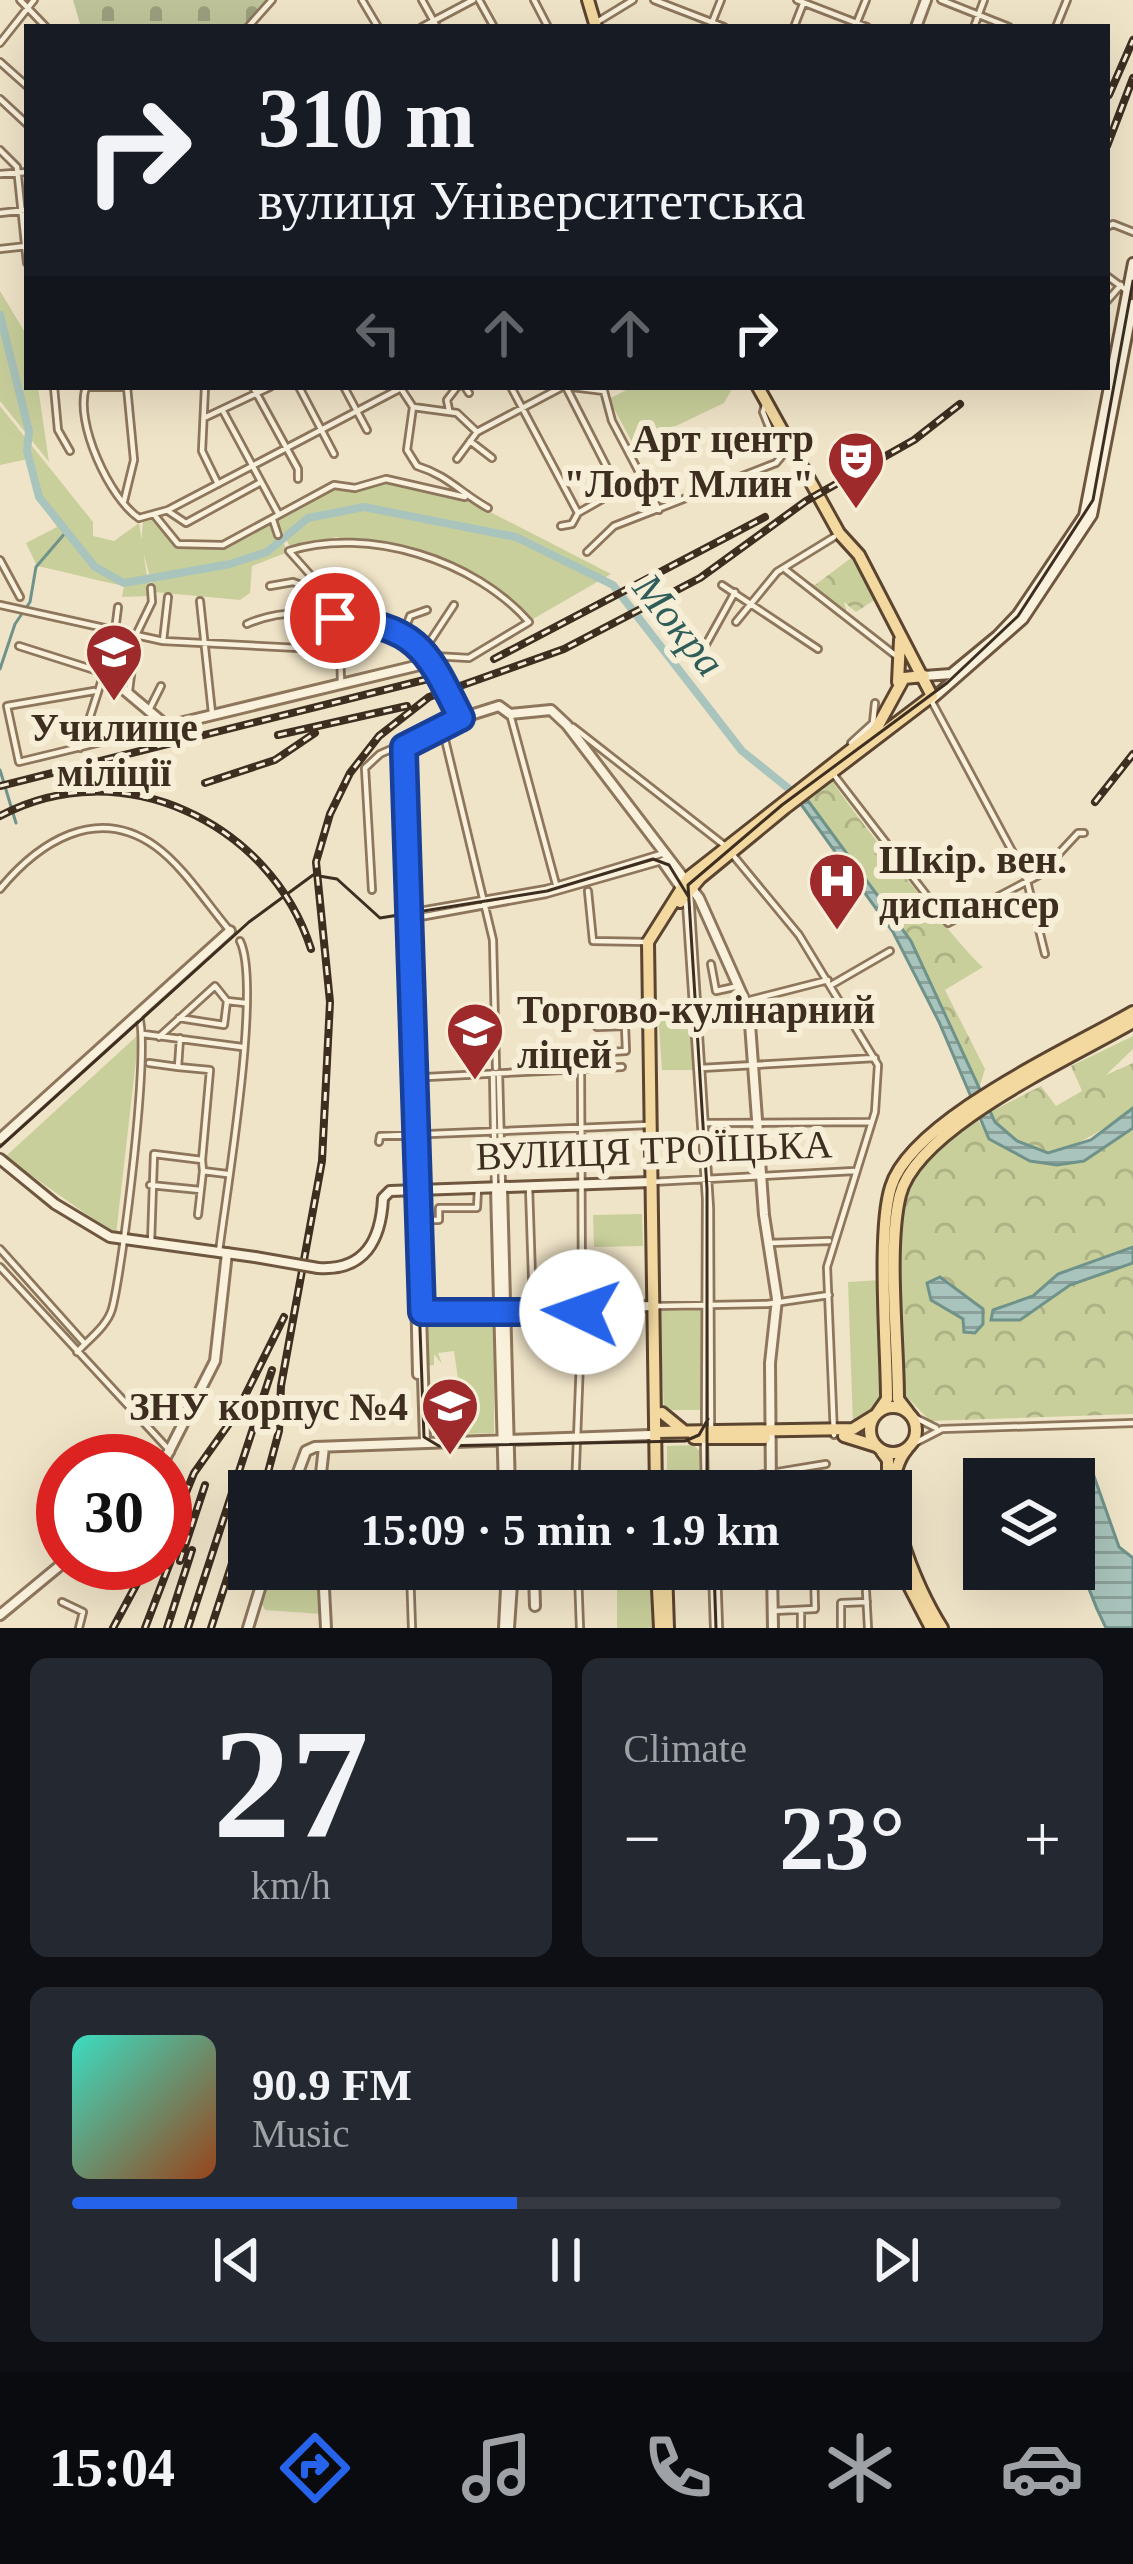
<!DOCTYPE html>
<meta charset="utf-8">
<style>
:root{--surface:#171b24;--page:#242831;--text:#f1f3f6;--muted:#9ea1a6;--line:#363941;--accent:#2563eb}
body{margin:0;font-family:Georgia,serif;background:var(--page);color:var(--text);height:100vh;display:flex;flex-direction:column;font-size:45px;white-space:nowrap}
*{box-sizing:border-box;margin:0}
p{font-size:39px;color:var(--muted)}
.icon{flex:none;width:66px;height:66px;fill:none;stroke:currentColor;stroke-width:2;stroke-linecap:round;stroke-linejoin:round}
.map{position:relative;height:1628px;overflow:hidden}
.drawer{display:flex;flex-direction:column;gap:30px;padding:30px;background:#0d0f14;flex:1}
.drawer>*{flex:none}
.guide{position:absolute;left:24px;top:24px;width:1086px;height:366px;border-radius:0px;box-shadow:0 12px 48px #0002;background:#171b24;color:var(--text);overflow:hidden}
.controls{position:absolute;left:963px;top:1458px;display:grid;gap:24px}
.controls a{display:grid;place-items:center;width:132px;height:132px;border-radius:0px;background:var(--surface);box-shadow:0 12px 48px #0002;font-size:60px}
.speed{position:absolute;left:36px;top:1434px;display:flex;gap:24px;font-size:60px;font-weight:700;text-align:center}
.speed>*{display:grid;place-content:center;width:156px;height:156px;border-radius:50%;background:var(--surface);box-shadow:0 12px 48px #0002;line-height:1}
.speed .limit{border:18px solid #d22;background:#fff;color:#111}
.pin{position:absolute;display:grid;place-items:center;width:102px;height:102px;color:#fff;margin:-51px;border:6px solid #fff;border-radius:50%;box-shadow:0 3px 12px #0007}
.me{position:absolute;width:132px;margin:-66px;rotate:273deg;stroke-linejoin:round;filter:drop-shadow(0 0 9px #0008)}
.turn{display:flex;align-items:center;gap:42px;height:252px;padding:0 36px;font-size:54px}
.turn .icon{width:156px;height:156px;stroke-width:2.5}
.turn b{display:block;font-size:84px;line-height:102px}
.lanes{display:flex;align-items:center;height:114px;padding:0 36px;background:#0003;justify-content:center;gap:60px;direction:ltr}
.lanes .off{opacity:.35}
.big{font-size:90px;font-weight:600;line-height:1.1}
.drawer .card{flex:1;display:flex;flex-direction:column;justify-content:center;gap:18px;min-width:0;padding:0 42px;border-radius:18px;background:var(--page)}
.drawer .dial{align-items:center;gap:0}
.dial b{font-size:156px;line-height:1}
.song{display:flex;align-items:center;gap:36px}
.cover{width:144px;height:144px;border-radius:18px;background:linear-gradient(135deg,hsl(170 70% 55%),hsl(20 70% 35%))}
.played{height:12px;border-radius:6px;background:linear-gradient(90deg,var(--accent) 45%,var(--line) 45%)}
.keys{display:flex;justify-content:space-around;direction:ltr}
.heat{display:flex;justify-content:space-between;align-items:center;font-size:66px;direction:ltr}
.drawer .tiles{flex:1;display:grid;gap:30px;grid-template-columns:1fr 1fr}
.card:last-child{grid-column:span 2}
.trip{position:absolute;left:228px;top:1470px;width:684px;height:120px;border-radius:0px;background:var(--surface);box-shadow:0 12px 48px #0002;font-weight:600;line-height:120px;text-align:center}
.tabs{display:flex;height:192px;justify-content:space-around;align-items:center;background:#090b0e;color:var(--muted)}
.tabs .icon{width:84px;height:84px}
.tabs .active{color:var(--accent)}
.tabs b{font-size:54px;color:var(--text)}
.map>svg:first-child{display:block}
.green{fill:#c9cf9b}
.forest{fill:url(#forest-crowns)}
.cemetery{fill:url(#cemetery-stones)}
.water{fill:url(#water-rules);stroke:#6f938a;stroke-width:3}
.lines{fill:none;stroke-linecap:round;stroke-linejoin:round}
.stream{stroke:#6f938a;stroke-width:3}
.river{stroke:#a9c4bc;stroke-width:8}
.minor-casing{stroke:#8d765c;stroke-width:10}
.tertiary-casing{stroke:#8d765c;stroke-width:14}
.secondary-casing{stroke:#6f573f;stroke-width:14}
.primary-casing{stroke:#5b4430;stroke-width:16}
.minor{stroke:#faf1dc;stroke-width:4.5}
.tertiary{stroke:#faf1dc;stroke-width:8}
.secondary{stroke:#faf1dc;stroke-width:8}
.primary{stroke:#f3d9a0;stroke-width:10}
.tram{stroke:#3d2e20;stroke-width:3}
.rail-casing{stroke:#3d2e20;stroke-width:8}
.rail{stroke:#f7eed8;stroke-width:3;stroke-dasharray:9;stroke-linecap:butt}
.secondary-bridge-casing{stroke:#6f573f;stroke-width:14;stroke-linecap:butt}
.secondary-bridge{stroke:#faf1dc;stroke-width:8}
.route-casing{stroke:#184099;stroke-width:30}
.route{stroke:#2563eb;stroke-width:21}
.labels{text-anchor:middle;dominant-baseline:central;stroke-width:12;stroke-linejoin:round;paint-order:stroke}
.poi-label{font-size:39px;font-weight:bold;fill:#3d2e20;stroke:#f7eed8;text-anchor:end}
.street-label{font-size:39px;fill:#3d2e20;stroke:#f7eed8}
.water-label{font-size:42px;font-style:italic;fill:#2f5d5a;stroke:#f7eed8}
</style>
<div class="map">
<svg width="1133" height="1628" viewBox="0 0 1133 1628">
<defs>
<pattern id="forest-crowns" width="20" height="18" patternUnits="userSpaceOnUse" patternTransform="scale(3)"><rect width="20" height="18" fill="#c9cf9b"/><path d="M2 6a3 3 0 1 1 6 0M12 15a3 3 0 1 1 6 0" fill="none" stroke="#aeb285"/></pattern>
<pattern id="cemetery-stones" width="16" height="16" patternUnits="userSpaceOnUse" patternTransform="scale(3)"><rect width="16" height="16" fill="#bfc49a"/><path d="M2 7V4a2 2 0 0 1 4 0v3zM10 15v-3a2 2 0 0 1 4 0v3z" fill="#9ca07d"/></pattern>
<pattern id="water-rules" width="6" height="5" patternUnits="userSpaceOnUse" patternTransform="scale(3)"><rect width="6" height="5" fill="#a9c4bc"/><path d="M0 2.5h6" fill="none" stroke="#8ba098"/></pattern>
</defs>
<rect width="100%" height="100%" fill="#f0e4c8"/>
<path class="green" d="M0,291L26,334L27,387H38L49,462L0,401Z
M632,387H733L724,403L634,446L609,399Z
M0,406L93,522V536L114,541L139,523L150,596L122,597L124,586C94,580 66,572 37,566L26,543L57,527L34,493L28,459L0,465Z
M386,481L463,498L611,574L533,619L480,576L412,552L336,537L291,549L276,519L338,488L355,491Z
M155,519L184,546L219,548L273,522L288,552L252,566L250,593L240,600L154,592L141,544L143,522Z
M658,1015H692L695,1070H662Z
M139,1034L116,1235L5,1157Z
M642,1214L643,1246L594,1247L593,1215Z
M880,1280C882,1325 903,1404 853,1426L848,1282Z
M706,1310L702,1410H664L659,1311Z
M425,1314L494,1316V1433L466,1434L454,1351L438,1353L442,1364L434,1354V1365L426,1366Z
M694,1445L700,1452L703,1491H667V1446Z
M270,1569H320L322,1614L265,1610L260,1600Z
M651,1571L653,1628H617V1572Z"/>
<path class="forest" d="M851,558L876,599L856,612L844,602L847,615L803,581L815,585Z
M831,778C834,790 965,954 983,967L945,990L985,1069L979,1089L911,941L806,798Z
M1133,1036V1049L1106,1075L1133,1063V1108C1089,1141 1025,1184 990,1112L1041,1086L1056,1106L1082,1091L1071,1066Z
M977,1118L989,1139C1057,1164 1072,1174 1133,1128V1414L930,1421L905,1395C903,1338 886,1220 914,1172C929,1146 952,1132 977,1118Z"/>
<path class="cemetery" d="M73,0H268L245,27H81Z"/>
<path class="water" d="M806,798L911,941L995,1122L1017,1141L1048,1153L1091,1140L1133,1108V1128L1084,1161L1057,1165L1030,1161L989,1139L939,1022L893,932L800,803Z
M1133,1247V1263L1070,1285L1020,1320H991L993,1310L1033,1296L1058,1274Z
M940,1277L983,1309V1324L975,1333L964,1332L963,1319L931,1300L927,1283Z
M1090,1465L1119,1547L1133,1558V1628H1106C1079,1575 1074,1539 1074,1479H1057Z"/>
<g class="lines">
<path class="stream" d="M0,669L15,624L30,602L36,567L66,532
M0,770L16,823"/>
<path class="river" d="M0,315L29,431L27,451L39,497L95,567L124,583L230,564L267,552L308,518L364,507L516,537L613,585L742,751L798,796"/>
<g class="minor-casing">
<path id="minor" d="M20,0L46,27
M362,0L378,27
M422,0L437,27
M479,0L494,27
M534,0L548,27
M654,0L724,27
M797,0L867,27
M941,0L1009,27
M597,22L633,0
M711,25L721,0
M248,27L272,0
M422,27L473,0
M794,27L803,4
M855,27L866,0
M974,27L984,0
M1056,27L1067,0
M0,43L34,0
M0,62L27,86
M0,99L27,124
M0,150L17,167L27,263
M0,174L27,172
M0,213L27,210
M1107,227L1113,224L1133,232
M0,249L27,246
M1107,276L1126,290
M1107,301L1121,285
M54,387L58,430L70,451
M86,387C74,422 110,499 139,518L168,510L403,387
M87,387H126
M205,387L202,451L218,484
M253,387L298,469V479
M299,387L334,454
M344,387L367,430
M400,387L413,407
M465,387L469,393
M511,387L578,513
M566,387L618,489
M572,387L604,391L612,421L659,510
M413,407L457,413L477,432L562,387
M413,407L407,450L417,466C447,475 461,493 488,508
M449,410L447,400L457,387
M223,411L278,513
M204,418L270,387
M470,441L492,458
M457,459L477,432
M124,501L134,460L127,387
M168,511L186,523L261,482
M156,517L178,544L223,545L334,485L355,488L386,479L465,497
M273,520L278,535
M561,526L572,524L578,513L641,477
M587,552L614,526L776,463L781,457L763,412L765,405
M0,560L20,597
M786,570L895,655
M722,585L818,649
M270,586L293,582L327,595
M356,586L364,597L362,621
M200,601L212,713
M0,605L163,641L339,650
M339,621L341,681
M736,622L777,572L834,537
M247,624C304,599 373,621 425,649L431,664L434,656L469,658L529,622C475,560 368,526 289,551L330,597L335,618
M115,631L118,607
M402,637L410,616L427,610
M163,641L168,597
M19,646L104,673L80,748
M425,649L454,605
M694,666L735,592
M94,691L7,706L19,762L167,726
M129,691L136,635L152,602L151,588
M931,700L1026,877L1045,954
M148,712L161,686
M510,714L557,888
M442,727L493,940L496,1068
M573,727L724,845
M851,743L873,723L875,703
M405,747L417,1189
M834,775L948,923L1039,875L1078,833H1084
M732,854L799,935L878,1065L875,1112L827,1267L834,1435
M0,889C38,843 96,804 155,846C183,866 207,904 230,931
M372,890L365,768L380,754L461,718
M588,891L593,941L648,942
M690,893L710,1208L711,1427
M686,902L706,1199L705,1430
M408,913L546,889L661,854
M409,919L546,894L665,860
M711,964L716,991L739,986
M833,984L890,951
M701,1007L746,1001L828,980
M179,1018L224,1025L227,1001
M597,1027L625,1026L626,1051L609,1052V1067
M143,1034L242,1047
M159,1037L215,986L227,1001L245,1003
M180,1038L178,1067L210,1070L202,1160
M149,1063L178,1067
M701,1068L875,1058
M493,1073L495,1188
M499,1073L502,1188
M707,1123L869,1122
M379,1142L380,1136L649,1125
M651,1182L854,1171
M150,1185L200,1190
M529,1187L533,1307
M412,1189L407,1078L622,1067
M198,1215L203,1171
M419,1220H439V1208H477L478,1188
M151,1243L154,1154L202,1160L203,1171L227,1174
M769,1243L829,1241
M0,1249L85,1344
M219,1252C226,1193 262,985 240,941
M0,1267L171,1452
M657,1306L767,1304L829,1295
M77,1352C89,1339 107,1326 112,1309C122,1273 152,1038 138,1014
M912,1416L936,1428
M704,1441L705,1491
M911,1445L942,1429L1133,1423
M716,1482L826,1464
M575,1491L582,1308L581,1068
M410,1569L412,1628
M712,1569L714,1628
M717,1569L719,1628
M578,1572L657,1571
M578,1574L580,1628
M866,1591L868,1628
M62,1602L83,1612L79,1628
M773,1611L815,1609L814,1569
M801,1611V1628
M841,1628V1603L867,1602"/>
</g>
<g class="tertiary-casing">
<path id="tertiary" d="M916,27L926,0
M110,633L104,673L167,726L428,663L441,674L461,718L499,706L510,714L551,710L567,725L699,898L749,1010L764,1215L777,1299L770,1363L771,1491
M663,862L682,889
M0,1139L230,931
M496,1188L504,1491
M502,1188L510,1491
M417,1189L425,1440
M412,1191L414,1242
M416,1287L418,1374
M418,1311L655,1306
M164,1461L215,1361L227,1253
M291,1491L306,1451L315,1447L650,1435
M319,1491L324,1447
M323,1569L326,1628
M772,1569L773,1628
M513,1574L534,1573L535,1606
M0,1615L63,1563
M248,1628L266,1569
M504,1628L507,1569
M509,1628L513,1569"/>
</g>
<g class="secondary-casing">
<path id="secondary" d="M924,676L951,674L997,636L1018,614L1084,516L1133,263
M932,699L1023,619L1092,515L1133,304
M0,1159L55,1204L110,1237L255,1257
M318,1268C365,1271 381,1240 383,1198L390,1191L651,1182"/>
</g>
<g class="primary-casing">
<path id="primary" d="M588,0L596,27
M898,682L900,640
M680,902L700,878L785,808L932,696L859,555L839,533L758,387
M870 1430a23 23 0 1 1 46 0a23 23 0 1 1-46 0Z
M878,1412L887,1399C887,1348 877,1231 891,1187C911,1120 1071,1048 1133,1012
M908,1412L898,1399C898,1342 887,1247 900,1195C917,1127 1072,1058 1133,1022
M662,1413L684,1431
M655,1432L853,1429L874,1416
M844,1436L876,1446
M694,1438H765
M907,1449C872,1490 917,1589 942,1628
M882,1452L888,1460V1491
M656,1491L648,942L689,877L875,731L904,678L924,676
M891,1525L906,1580L931,1628
M657,1569L660,1628
M666,1569L668,1628"/>
</g>
<use href="#minor" class="minor"/>
<use href="#tertiary" class="tertiary"/>
<use href="#secondary" class="secondary"/>
<use href="#primary" class="primary"/>
<path class="tram" d="M412,914L405,924L424,1437L439,1446L685,1441L699,1435L708,1419
M0,1147L249,922L313,875L337,879L380,918L547,891L653,859L669,865L688,896
M707,1491V1189L688,885L782,805L947,683L1018,616L1093,500L1133,281
M714,1569L716,1628"/>
<g class="rail-casing">
<path id="rail" d="M1109,95L1133,40
M1107,146L1133,78
M494,659L765,517
M278,735L407,706
M205,783L275,760L315,733
M0,786L448,674
M1095,802L1133,754
M0,816C121,751 271,823 311,949
M263,1491L279,1431L281,1386L322,1161L330,1002L316,862L330,814L350,773L379,736L429,697L564,649L700,578L806,501L914,440L960,404
M165,1544L194,1473L236,1414L284,1317
M180,1561L205,1485
M113,1628L148,1563
M145,1628L171,1560
M167,1628L192,1550
M188,1628L272,1370
M211,1628L249,1511"/>
</g>
<use href="#rail" class="rail"/>
<g class="secondary-bridge-casing">
<path id="secondary-bridge" d="M255,1257L318,1268"/>
</g>
<use href="#secondary-bridge" class="secondary-bridge"/>
</g>
<g class="lines">
<g class="route-casing">
<path id="route" d="M335,618C419,627 427,650 461,718L404,747V754L422,1312H582"/>
</g>
<use href="#route" class="route"/>
</g>
<defs>
<g id="theatre-pin" transform="scale(3)"><path d="M0 17L-7.5 6A9.5 9.5 0 1 1 7.5 6Z" fill="#9e2a2b" stroke="#f7eed8"/><path d="M-5-5.5Q0-4 5-5.5V0Q5 5 0 6Q-5 5-5 0ZM-3.3-2.5H-1v1.5H-3.3ZM1-2.5H3.3v1.5H1ZM-2.8 1Q0 5.5 2.8 1Z" fill="#fff"/></g>
<g id="university-pin" transform="scale(3)"><path d="M0 17L-7.5 6A9.5 9.5 0 1 1 7.5 6Z" fill="#9e2a2b" stroke="#f7eed8"/><path d="M0-5L7-2L0 1L-7-2ZM-4 1L0 2.5L4 1V4Q0 6-4 4Z" fill="#fff"/></g>
<g id="hospital-pin" transform="scale(3)"><path d="M0 17L-7.5 6A9.5 9.5 0 1 1 7.5 6Z" fill="#9e2a2b" stroke="#f7eed8"/><path d="M-5-5h3v3.5h4V-5h3V5h-3V1.5h-4V5h-3Z" fill="#fff"/></g>
</defs>
<g fill-rule="evenodd">
<use href="#theatre-pin" x="856" y="460"/>
<use href="#university-pin" x="114" y="652"/>
<use href="#hospital-pin" x="837" y="881"/>
<use href="#university-pin" x="475" y="1031"/>
<use href="#university-pin" x="450" y="1406"/>
</g>
<g class="labels">
<g class="poi-label">
<text x="814" y="438">Арт центр<tspan x="814" dy="45">"Лофт Млин"</tspan></text>
<text x="114" y="727" text-anchor="middle">Училище<tspan x="114" dy="45">міліції</tspan></text>
<text x="879" y="859" text-anchor="start">Шкір. вен.<tspan x="879" dy="45">диспансер</tspan></text>
<text x="517" y="1009" text-anchor="start">Торгово-кулінарний<tspan x="517" dy="45">ліцей</tspan></text>
<text x="408" y="1406">ЗНУ корпус №4</text>
</g>
<g class="street-label">
<text transform="translate(654 1150) rotate(-2)">ВУЛИЦЯ ТРОЇЦЬКА</text>
</g>
<g class="water-label">
<text transform="translate(679 625) rotate(51)">Мокра</text>
</g>
</g>
</svg>
<div class="controls">
<a><svg class="icon" aria-label="layers" viewBox="0 0 24 24"><path d="M12 4l9 5-9 5-9-5zM3 14l9 5 9-5"/></svg></a>
</div>
<div class="speed"><div class="limit">30</div></div>
<div class="pin" style="left:335px;top:618px;background:#d93025"><svg class="icon" aria-label="arrive" viewBox="0 0 24 24"><path d="M6 21V4h12l-3 4 3 4H6"/></svg></div>
<svg class="me" style="left:582px;top:1312px" viewBox="-20 -20 40 40"><circle r="19" fill="#fff"/><path d="M0-13L10 11 0 6-10 11z" fill="#2563eb"/></svg>
<div class="trip">15:09 · 5 min · 1.9 km</div>
<div class="guide">
<div class="turn"><svg class="icon" aria-label="right" viewBox="0 0 24 24"><path d="M7 20v-9h11M14 6l5 5-5 5"/></svg><div><b>310 m</b>вулиця Університетська</div></div>
<div class="lanes"><svg class="icon off" aria-label="left" viewBox="0 0 24 24"><path d="M17 20v-9H6M10 6l-5 5 5 5"/></svg><svg class="icon off" aria-label="ahead" viewBox="0 0 24 24"><path d="M12 20V5M6 11l6-6 6 6"/></svg><svg class="icon off" aria-label="ahead" viewBox="0 0 24 24"><path d="M12 20V5M6 11l6-6 6 6"/></svg><svg class="icon" aria-label="right" viewBox="0 0 24 24"><path d="M7 20v-9h11M14 6l5 5-5 5"/></svg></div>
</div>
</div>
<section class="drawer">
<div class="tiles">
<div class="card dial"><b>27</b><p>km/h</p></div>
<div class="card"><p>Climate</p>
<div class="heat"><a>−</a><b class="big">23°</b><a>+</a></div>
</div>
<div class="card">
<div class="song"><i class="cover"></i><div><b>90.9 FM</b><p>Music</p></div></div>
<div class="played"></div>
<div class="keys"><svg class="icon" aria-label="previous" viewBox="0 0 24 24"><path d="M18 5L8 12l10 7zM5 5v14"/></svg><svg class="icon" aria-label="pause" viewBox="0 0 24 24"><path d="M8 5v14M16 5v14"/></svg><svg class="icon" aria-label="next" viewBox="0 0 24 24"><path d="M6 5l10 7-10 7zM19 5v14"/></svg></div>
</div>
</div>
</section>
<nav class="tabs">
<b>15:04</b>
<svg class="icon active" aria-label="directions" viewBox="0 0 24 24"><path d="M12 3l9 9-9 9-9-9zM9 14v-3h6M13 9l2 2-2 2"/></svg>
<svg class="icon" aria-label="music" viewBox="0 0 24 24"><path d="M9 18V5l10-2v13"/><circle cx="6" cy="18" r="3"/><circle cx="16" cy="16" r="3"/></svg>
<svg class="icon" aria-label="phone" viewBox="0 0 24 24"><path d="M5 4h4l2 5-3 2q2 4 5 5l2-3 5 2v4C11 20 4 13 5 4z"/></svg>
<svg class="icon" aria-label="climate" viewBox="0 0 24 24"><path d="M12 3v18M4 7l16 10M4 17L20 7"/></svg>
<svg class="icon" aria-label="car" viewBox="0 0 24 24"><path d="M5 17H2v-5l4-1 3-4h7l3 4 3 1v5h-3M9 17h6M6 11h13"/><circle cx="7" cy="17" r="2"/><circle cx="17" cy="17" r="2"/></svg>
</nav>
